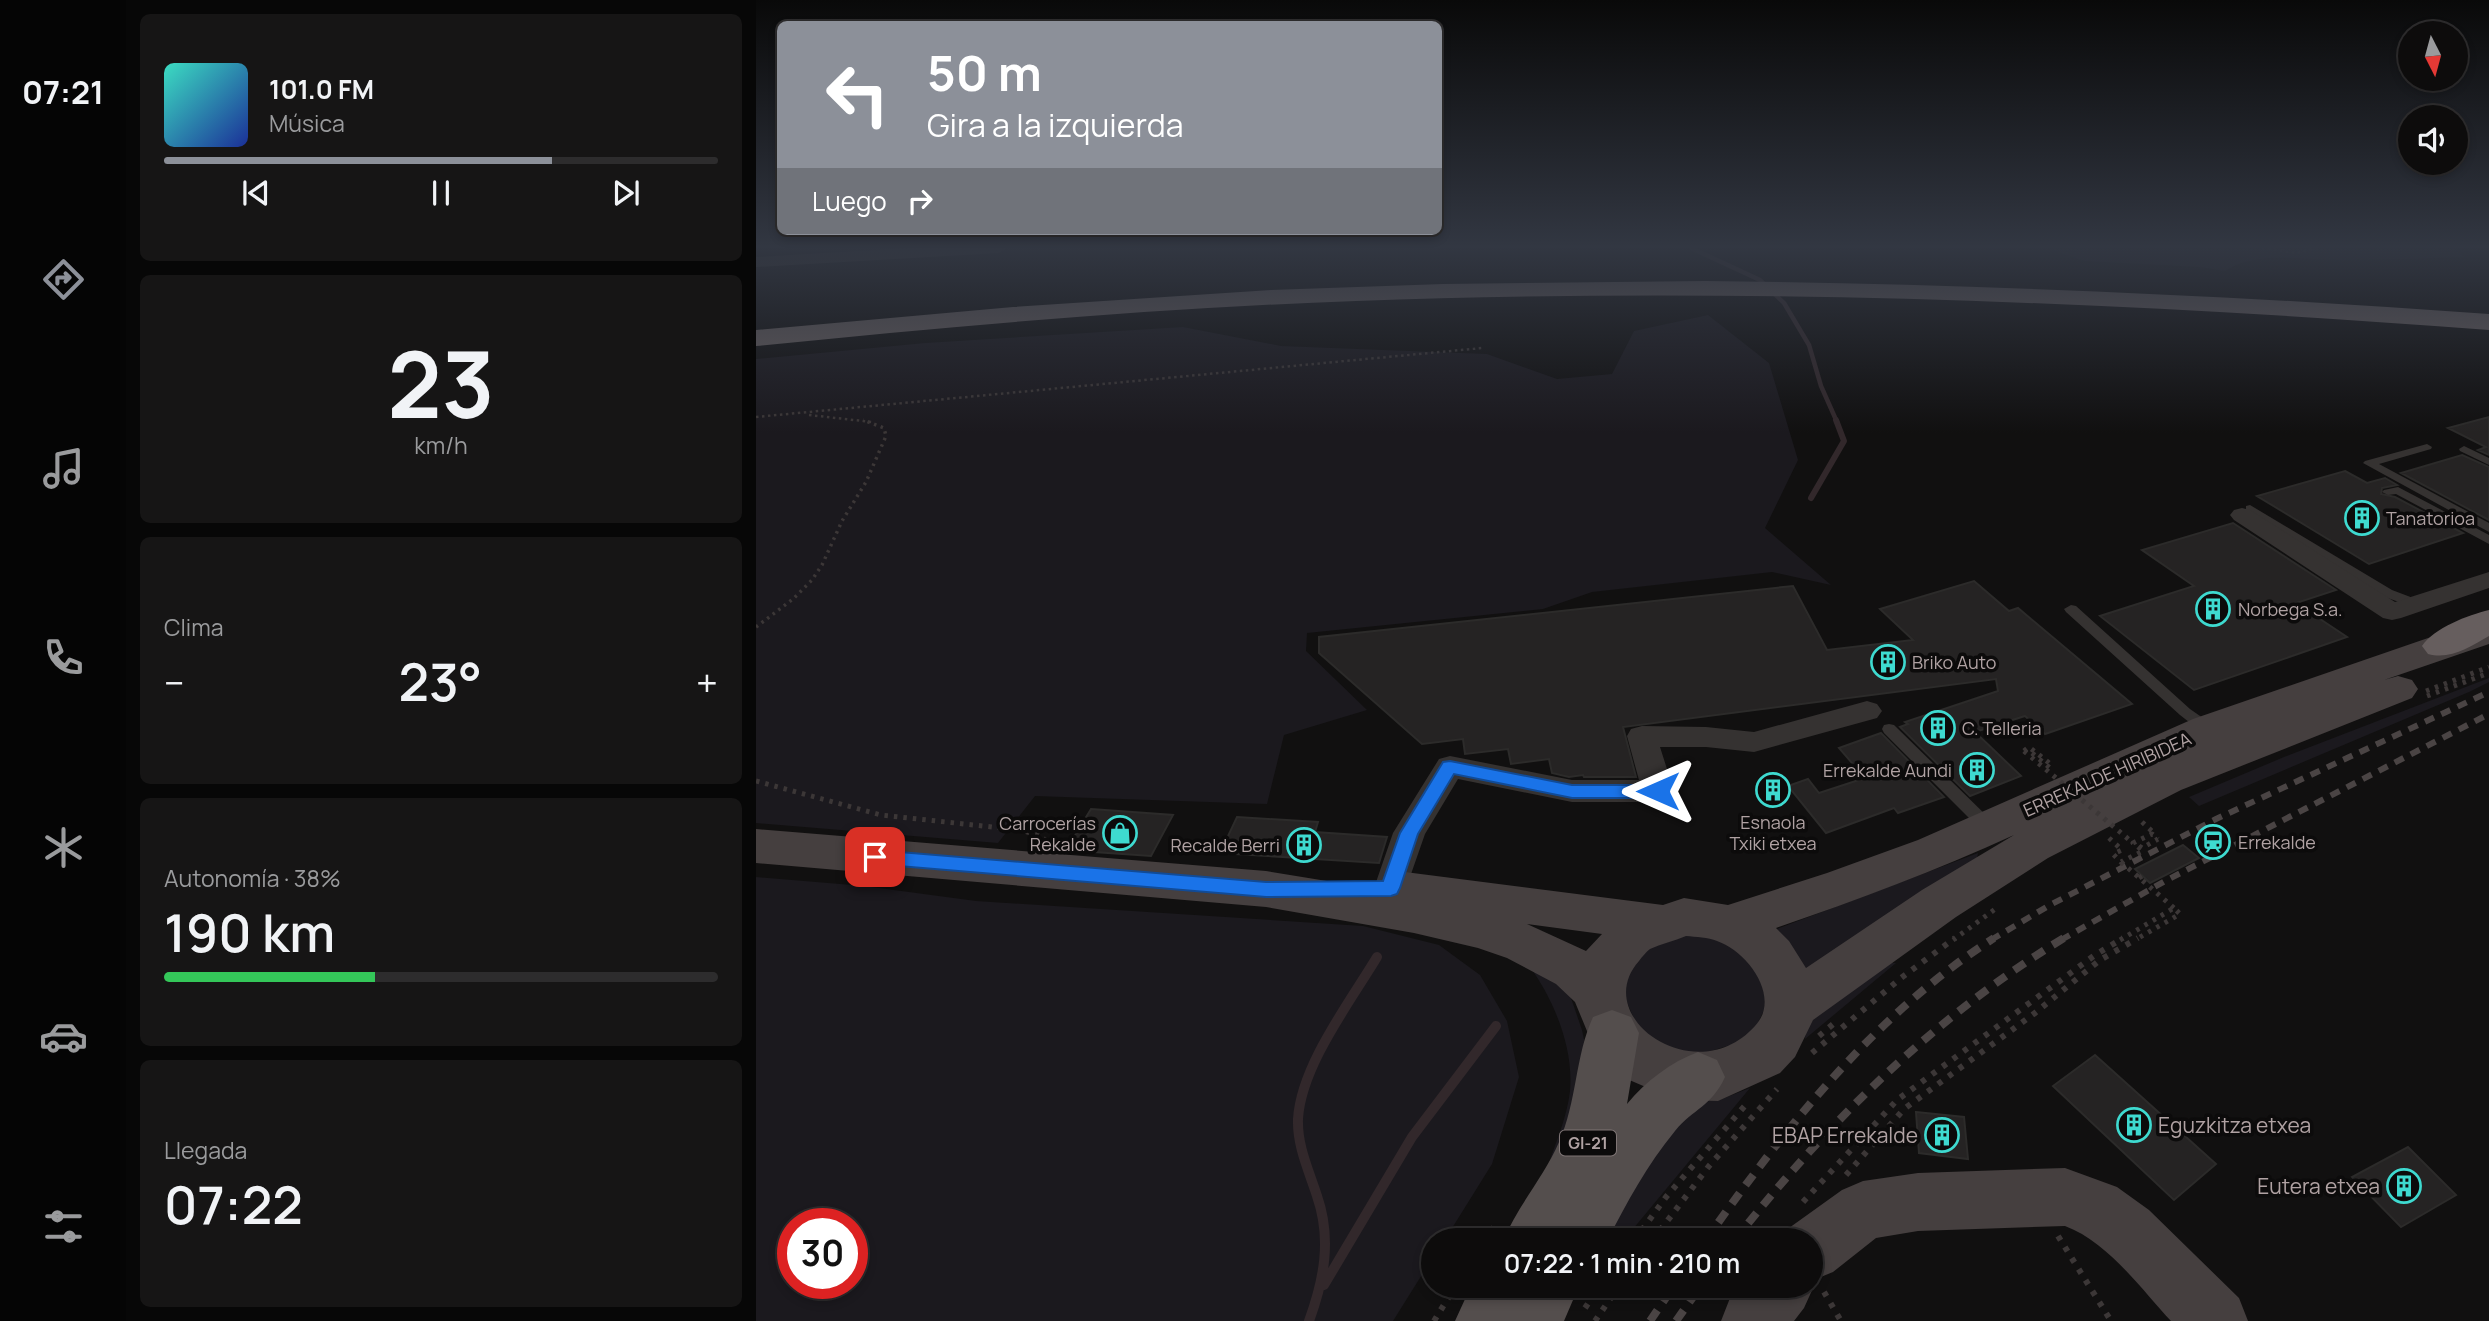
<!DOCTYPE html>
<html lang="es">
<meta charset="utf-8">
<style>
:root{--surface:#0d0c0c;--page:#161515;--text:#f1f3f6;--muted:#9a9b9d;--line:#2d2c2d;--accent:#8c9099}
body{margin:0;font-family:Manrope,sans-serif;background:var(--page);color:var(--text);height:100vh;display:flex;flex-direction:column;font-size:26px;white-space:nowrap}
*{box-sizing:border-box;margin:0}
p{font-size:23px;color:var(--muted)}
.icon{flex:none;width:38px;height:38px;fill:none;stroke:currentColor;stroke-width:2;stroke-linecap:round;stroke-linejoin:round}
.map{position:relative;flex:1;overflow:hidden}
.side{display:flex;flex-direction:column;gap:14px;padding:14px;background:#070707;width:630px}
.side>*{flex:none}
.banner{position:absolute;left:21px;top:21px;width:665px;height:214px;border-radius:10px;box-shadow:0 4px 10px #0003,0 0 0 2px var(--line);background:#8c9099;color:#fff;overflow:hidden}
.needle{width:46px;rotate:174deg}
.fabs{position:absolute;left:1642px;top:21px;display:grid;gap:14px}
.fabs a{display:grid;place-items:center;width:70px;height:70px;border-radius:50%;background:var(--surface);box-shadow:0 4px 10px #0003,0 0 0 2px var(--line);font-size:35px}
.speed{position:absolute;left:21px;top:1208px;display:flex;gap:14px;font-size:35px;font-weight:700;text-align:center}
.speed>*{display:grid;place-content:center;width:91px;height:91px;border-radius:50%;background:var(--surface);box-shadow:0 4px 10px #0003,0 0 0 2px var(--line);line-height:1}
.speed .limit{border:10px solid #d22;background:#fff;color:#111}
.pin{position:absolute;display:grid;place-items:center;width:60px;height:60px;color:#fff;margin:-30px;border-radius:14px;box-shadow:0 4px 10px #0006}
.me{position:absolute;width:77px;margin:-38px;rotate:270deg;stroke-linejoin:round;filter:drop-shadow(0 0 5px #0008)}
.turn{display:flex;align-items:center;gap:24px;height:147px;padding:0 35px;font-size:32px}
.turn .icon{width:91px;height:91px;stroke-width:2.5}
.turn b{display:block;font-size:49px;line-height:60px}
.then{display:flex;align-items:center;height:66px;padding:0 35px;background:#0003;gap:14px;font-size:26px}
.big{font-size:52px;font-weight:600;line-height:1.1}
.side .tile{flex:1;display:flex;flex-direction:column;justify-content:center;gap:10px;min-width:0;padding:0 24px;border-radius:10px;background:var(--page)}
.side .dial{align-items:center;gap:0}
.dial b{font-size:91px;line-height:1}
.song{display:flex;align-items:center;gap:21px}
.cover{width:84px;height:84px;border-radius:10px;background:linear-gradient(135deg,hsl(170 70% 55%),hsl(230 70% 35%))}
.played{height:7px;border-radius:4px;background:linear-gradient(90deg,var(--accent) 70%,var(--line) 70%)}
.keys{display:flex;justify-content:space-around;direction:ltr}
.heat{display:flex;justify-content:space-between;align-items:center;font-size:38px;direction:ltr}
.charge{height:10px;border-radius:5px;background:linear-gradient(90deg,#34c759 38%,var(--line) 0)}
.trip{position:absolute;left:665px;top:1228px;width:402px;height:70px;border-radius:35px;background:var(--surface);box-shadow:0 4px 10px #0003,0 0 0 2px var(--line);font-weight:600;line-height:70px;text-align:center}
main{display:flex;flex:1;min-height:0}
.dock{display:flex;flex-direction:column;width:126px;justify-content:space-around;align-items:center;background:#050505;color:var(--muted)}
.dock .icon{width:49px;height:49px}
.dock .selected{color:var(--accent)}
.dock b{font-size:32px;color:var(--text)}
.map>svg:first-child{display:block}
.green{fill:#1b191e;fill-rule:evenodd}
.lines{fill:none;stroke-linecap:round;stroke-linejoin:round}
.stream-far2{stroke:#32282b;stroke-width:4.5}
.stream-far1{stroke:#32282b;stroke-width:6}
.stream{stroke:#32282b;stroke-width:10}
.building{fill:#252323;stroke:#2c2b2a;stroke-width:2}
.path-far3{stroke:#3c3737;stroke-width:2.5;stroke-dasharray:2.5 3.5;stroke-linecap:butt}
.path-far2{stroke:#3c3737;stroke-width:3.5;stroke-dasharray:2.5 4.5;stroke-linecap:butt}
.path-far1{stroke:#3c3737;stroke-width:5;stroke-dasharray:3.5 6;stroke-linecap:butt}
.path{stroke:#3c3737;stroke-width:6;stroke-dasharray:5 8;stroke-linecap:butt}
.lane{fill:#353231;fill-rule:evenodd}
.street{fill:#353231;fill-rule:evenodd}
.secondary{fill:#453f3f;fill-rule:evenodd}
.primary{fill:#544e4d;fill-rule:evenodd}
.highway{fill:#665e5e;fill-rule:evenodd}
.rail-far1{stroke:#4a4444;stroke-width:6;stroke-dasharray:10 8;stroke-linecap:butt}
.rail{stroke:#4a4444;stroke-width:8;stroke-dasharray:13 10;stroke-linecap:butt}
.path-bridge{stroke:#3c3737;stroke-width:5;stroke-dasharray:3.5 6;stroke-linecap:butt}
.route{fill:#1a73e8;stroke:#114b97;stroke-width:2}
.labels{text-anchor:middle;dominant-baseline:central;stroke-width:7;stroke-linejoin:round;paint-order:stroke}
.shield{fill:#0c0b0b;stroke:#7f7575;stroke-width:2}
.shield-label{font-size:16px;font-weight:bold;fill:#b0a2a3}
.poi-label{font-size:18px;fill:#b0a2a3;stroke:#0c0b0b;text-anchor:start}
.street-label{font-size:18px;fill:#b0a2a3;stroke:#0c0b0b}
.near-poi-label{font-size:21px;fill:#b0a2a3;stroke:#0c0b0b;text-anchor:end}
</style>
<main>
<nav class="dock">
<b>07:21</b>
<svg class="icon selected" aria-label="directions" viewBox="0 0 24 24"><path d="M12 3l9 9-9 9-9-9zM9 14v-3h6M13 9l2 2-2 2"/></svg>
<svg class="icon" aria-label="music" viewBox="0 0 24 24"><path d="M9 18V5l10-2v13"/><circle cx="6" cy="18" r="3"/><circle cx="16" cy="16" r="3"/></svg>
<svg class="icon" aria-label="phone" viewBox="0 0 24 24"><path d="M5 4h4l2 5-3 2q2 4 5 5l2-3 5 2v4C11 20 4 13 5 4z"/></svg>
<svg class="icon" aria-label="climate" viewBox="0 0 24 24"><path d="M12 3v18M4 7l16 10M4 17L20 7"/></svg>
<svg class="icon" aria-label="car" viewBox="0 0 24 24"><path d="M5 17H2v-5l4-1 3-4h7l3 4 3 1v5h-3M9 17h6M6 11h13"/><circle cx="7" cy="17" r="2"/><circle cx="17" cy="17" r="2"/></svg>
<svg class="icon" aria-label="filters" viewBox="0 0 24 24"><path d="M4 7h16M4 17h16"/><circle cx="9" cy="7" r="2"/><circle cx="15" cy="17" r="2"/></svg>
</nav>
<section class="side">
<div class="tile">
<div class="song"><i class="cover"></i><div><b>101.0 FM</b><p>Música</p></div></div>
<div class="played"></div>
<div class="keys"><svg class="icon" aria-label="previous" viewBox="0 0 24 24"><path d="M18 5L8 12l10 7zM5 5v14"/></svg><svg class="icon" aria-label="pause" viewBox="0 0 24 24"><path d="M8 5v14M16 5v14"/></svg><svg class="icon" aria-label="next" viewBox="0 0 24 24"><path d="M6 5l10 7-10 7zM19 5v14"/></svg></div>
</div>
<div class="tile dial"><b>23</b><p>km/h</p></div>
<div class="tile"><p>Clima</p>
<div class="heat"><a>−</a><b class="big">23°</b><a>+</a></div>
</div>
<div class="tile"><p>Autonomía · 38%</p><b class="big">190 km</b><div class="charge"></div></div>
<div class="tile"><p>Llegada</p><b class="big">07:22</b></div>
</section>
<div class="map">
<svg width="1733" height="1321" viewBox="0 0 1733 1321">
<rect width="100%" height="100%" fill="#111010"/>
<path class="green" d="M1291,248H1700L1708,257C1669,258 1629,260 1590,260C1551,261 1504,249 1469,271L1443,267L1328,261Z
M952,315L1013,363L1042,460L1009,528L1075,585L1016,572L836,592L787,609L551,633L550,651L611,710L528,735L511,804L279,796L242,843L0,823V359L169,343L427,327L525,346L731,354L801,379L856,374L878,331Z
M1733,678V682L1713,692L1443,806L1433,797L1528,757Z
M1222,853L1219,869L1052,971L1021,929Z
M0,877L108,886L220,901L607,926L683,945L724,975L751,1021L763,1077L736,1164L688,1241H677V1257L637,1321H0ZM37,1223H96V1283H37Z
M952,932L991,953L1010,988L1009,1008L1000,1027L985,1042L938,1056L887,1040L861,979L886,943Z
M1124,963H1140L1049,1039L1051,1020Z
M772,964L790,972L814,995L826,1030L835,1073L791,1169C799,1144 811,1118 814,1091C818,1047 797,998 772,964Z
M994,1088L867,1241H840L930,1102L963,1100Z"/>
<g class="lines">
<path class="stream-far2" d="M935,248L1004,280L1028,303L1053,345L1065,386L1081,422"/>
<path class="stream-far1" d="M1055,498L1088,441L1080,420"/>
<path class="stream" d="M568,1285L656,1137L740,1026
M553,1321C568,1280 576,1239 561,1196C553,1171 541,1146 542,1119C545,1066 594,1002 621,957"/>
</g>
<path class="building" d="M1733,417V455L1722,450L1730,447L1692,428Z
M1706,455L1733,467V520L1645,473Z
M1589,471L1611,483L1629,478L1641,485L1626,488L1625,494L1639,497L1707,533L1613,564L1501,496Z
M1477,523L1580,590L1540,603L1591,637L1438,690L1344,616L1438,586L1386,550Z
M1218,581L1253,611L1262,608L1376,704L1289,734L1269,716L1219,732L1265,776L1214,796L1144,727L1152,724L1149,722L1242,691L1240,679L867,727L880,777H828L827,775L813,777L796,773L793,759L755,764L752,749L709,754L707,739L666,744L563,653V637L1037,586L1071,650L1157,640L1124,609Z
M1125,733L1188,797L1142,813L1138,808L1070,833L1032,786L1052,779L1063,793L1109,778L1083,748Z
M335,809L417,815L395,856L310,850Z
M481,817L562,822L559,832L631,837L623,863L464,853Z
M1427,845L1443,858L1394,883L1379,869Z
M1339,1055L1460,1164L1418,1200L1297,1086Z
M1160,1112L1208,1117L1212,1159L1163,1153Z
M1652,1147L1700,1195L1645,1227L1596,1177Z"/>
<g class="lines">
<path class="path-far3" d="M1506,248L1541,253L1559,248
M53,415L116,422
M0,417L726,348"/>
<path class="path-far2" d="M0,627L37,599L56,580L66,565L86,521L110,482L130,436L128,428L107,420"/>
<path class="path-far1" d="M1670,691L1733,667
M1671,696L1733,673
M1268,751L1273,747L1297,766
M1276,753L1294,768L1297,767
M0,781L125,815L264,830L282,835L291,841
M1386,822L1398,833L1395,835
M1353,838L1366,850L1357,854L1365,862L1387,851L1377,843L1396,834L1402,839
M1383,846L1386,848L1402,839
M1383,878L1386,876
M1197,940L1242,907
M1364,940L1418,908L1424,914L1379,940"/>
<path class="path" d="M1063,1036L1082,1020
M1056,1053L1145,978L1199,938
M1090,1175L1148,1109L1279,1013L1344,960L1382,938
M1047,1202L1141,1100L1339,955L1367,938
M1302,1236L1355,1321
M729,1241L738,1227
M878,1241L910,1197L993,1101
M896,1241L953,1166L1021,1089
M1068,1292L1085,1321
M829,1308L844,1286
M678,1321L699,1287
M839,1321L863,1286"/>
<path class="lane" d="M1671,444L1676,447L1675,449L1623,464L1733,523V532L1607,463L1609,461Z
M1708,446L1733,458V465L1704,451L1703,449Z
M1642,487L1733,535V544L1640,494L1632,495L1626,492L1628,490Z
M1494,505L1636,590L1665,601L1667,604L1660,608L1626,596L1490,512V506Z
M1315,605L1320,606L1434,709L1457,725L1459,729L1457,733H1447L1424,715L1310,612L1308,609Z
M1133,724L1138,725L1237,822L1239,826L1237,830L1231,832L1225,830L1128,733L1126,729L1128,725Z"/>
<path class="street" d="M152,248H251L243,253L0,267V257Z
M1486,508L1494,510L1639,602L1733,572V588L1645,618L1636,620L1627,618L1478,520L1474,515L1478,510Z
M1111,701L1121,704L1126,711L1121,718L998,752L950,747H904L918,791L913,799L902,802H816L702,779L669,834L647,897L635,901L623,897L618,888L637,833L683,759L694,756L816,780H883L871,736L875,729L886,726L950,727L998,732Z"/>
<path class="secondary" d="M1720,624L1733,628V644L1628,680L1642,676L1656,680L1662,689L1656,698L1425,790L1292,858L1200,917L1057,1020L1039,1057L1024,1073L962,1101L920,1100L864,1076L838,1048L819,1002L800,984L751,958L722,948L658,933L510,907L0,863V829L510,871L626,890L632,877L649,872L907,905L928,898L972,905L1071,873L1162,840L1437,719L1672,638ZM1258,835L1166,890L1050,968L1033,941L1020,928C1101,900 1180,871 1258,835ZM771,924L846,934L830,951ZM930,936C940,937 952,937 961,941C991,951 1026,997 999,1026C940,1092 833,1017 883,961C886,957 890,952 894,949C905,944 918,941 930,936Z
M1309,1168L1361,1187L1393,1210L1483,1298L1492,1321H1415C1385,1289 1352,1242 1309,1226L1162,1231L1120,1238L1077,1272L1055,1281L1058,1286L1048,1308L1038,1321H965L974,1298L984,1286H1055V1241H1028L1033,1228L1086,1190L1107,1181L1162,1173Z"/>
<path class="primary" d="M856,1010L875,1017L883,1033L871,1104C890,1081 915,1062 942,1052L961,1060L969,1077C956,1106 937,1109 919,1131C891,1165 871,1202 851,1241H747C762,1205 788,1177 803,1142C821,1102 819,1056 837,1017Z
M715,1286H823L808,1321H699Z"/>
<path class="highway" d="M949,281C1211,284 1472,295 1733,314V330C1356,301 978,287 600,301C400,308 200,326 0,346V330L257,307L515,290L687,284Z
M1733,610V636C1713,647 1695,660 1672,654L1666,646C1678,628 1712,615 1733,610Z"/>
<path class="rail-far1" d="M1235,940L1294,905L1460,819L1733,692
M1305,940L1409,881L1733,714"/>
<path class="rail" d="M949,1241C1030,1127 1118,1015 1238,938
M978,1241C1071,1123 1179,1016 1308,938
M894,1321L918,1286
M920,1321L945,1286"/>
<path class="path-bridge" d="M1268,751L1377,843
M1365,862L1418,908"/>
</g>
<linearGradient id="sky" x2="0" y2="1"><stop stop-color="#090909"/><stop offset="0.57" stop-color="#323742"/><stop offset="1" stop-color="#323742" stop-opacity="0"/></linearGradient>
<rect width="1733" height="433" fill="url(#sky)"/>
<path class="route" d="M694,761L816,785H902L908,787L911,791L908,796L902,798H816L698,774L662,834L644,888L641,894L635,896L510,897L119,864L113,862L110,857L113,852L119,850L510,882L627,881L644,833L687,762Z"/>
<defs>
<g id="building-ring" transform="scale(1.75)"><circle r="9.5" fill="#0c0b0b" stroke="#3edad0" stroke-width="1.5"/><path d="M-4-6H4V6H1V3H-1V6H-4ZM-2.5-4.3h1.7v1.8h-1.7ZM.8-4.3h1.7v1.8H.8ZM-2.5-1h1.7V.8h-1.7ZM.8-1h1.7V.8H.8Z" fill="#3edad0"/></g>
<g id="shop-ring" transform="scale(1.75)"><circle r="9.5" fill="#0c0b0b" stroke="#3edad0" stroke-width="1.5"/><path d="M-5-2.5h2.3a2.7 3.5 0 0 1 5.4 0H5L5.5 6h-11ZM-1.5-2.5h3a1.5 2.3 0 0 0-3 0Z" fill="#3edad0"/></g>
<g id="station-ring" transform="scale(1.75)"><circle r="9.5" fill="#0c0b0b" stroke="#3edad0" stroke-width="1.5"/><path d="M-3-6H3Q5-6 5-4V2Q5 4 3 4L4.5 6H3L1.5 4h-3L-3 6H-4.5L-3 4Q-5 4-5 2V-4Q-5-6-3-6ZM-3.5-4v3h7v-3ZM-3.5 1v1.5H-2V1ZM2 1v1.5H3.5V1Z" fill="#3edad0"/></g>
</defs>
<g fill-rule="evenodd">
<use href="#building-ring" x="1606" y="518"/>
<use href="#building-ring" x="1457" y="609"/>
<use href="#building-ring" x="1132" y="662"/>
<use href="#building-ring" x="1182" y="728"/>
<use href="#building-ring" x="1221" y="770"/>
<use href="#building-ring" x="1017" y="790"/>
<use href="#shop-ring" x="364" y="833"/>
<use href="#station-ring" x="1457" y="842"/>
<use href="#building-ring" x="548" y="845"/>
<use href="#building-ring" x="1378" y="1125"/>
<use href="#building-ring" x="1186" y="1135"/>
<use href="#building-ring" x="1648" y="1186"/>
</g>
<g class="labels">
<rect class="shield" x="804" y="1130.5" width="56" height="25" rx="5"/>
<g class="shield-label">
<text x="832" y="1143">GI-21</text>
</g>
<g class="poi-label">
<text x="1630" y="518">Tanatorioa</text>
<text x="1482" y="609">Norbega S.a.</text>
<text x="1156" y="662">Briko Auto</text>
<text x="1206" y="728">C. Telleria</text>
<text x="1196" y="770" text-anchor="end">Errekalde Aundi</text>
<text x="1017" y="822" text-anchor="middle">Esnaola<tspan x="1017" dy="21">Txiki etxea</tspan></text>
<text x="340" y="823" text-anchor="end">Carrocerías<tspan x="340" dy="21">Rekalde</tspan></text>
<text x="1482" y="842">Errekalde</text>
<text x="524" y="845" text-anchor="end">Recalde Berri</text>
</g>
<g class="street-label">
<text transform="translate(1351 774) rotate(-24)">ERREKALDE HIRIBIDEA</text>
</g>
<g class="near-poi-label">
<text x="1402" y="1125" text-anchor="start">Eguzkitza etxea</text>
<text x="1162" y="1135">EBAP Errekalde</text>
<text x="1624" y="1186">Eutera etxea</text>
</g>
</g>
</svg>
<div class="fabs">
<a><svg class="needle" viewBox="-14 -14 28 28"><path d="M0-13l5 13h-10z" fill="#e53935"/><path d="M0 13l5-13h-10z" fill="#9a9b9d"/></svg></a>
<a><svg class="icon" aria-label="sound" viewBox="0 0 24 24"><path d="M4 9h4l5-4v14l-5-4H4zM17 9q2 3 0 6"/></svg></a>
</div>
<div class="speed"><div class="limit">30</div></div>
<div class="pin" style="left:119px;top:857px;background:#d93025"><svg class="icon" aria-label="arrive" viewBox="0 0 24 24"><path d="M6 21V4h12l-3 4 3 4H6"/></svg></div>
<svg class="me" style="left:902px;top:791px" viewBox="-20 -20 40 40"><path d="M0-17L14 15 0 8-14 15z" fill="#1a73e8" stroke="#fff" stroke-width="4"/></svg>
<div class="trip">07:22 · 1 min · 210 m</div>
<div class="banner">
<div class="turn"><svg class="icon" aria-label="left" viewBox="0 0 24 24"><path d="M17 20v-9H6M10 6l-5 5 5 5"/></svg><div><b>50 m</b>Gira a la izquierda</div></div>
<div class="then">Luego<svg class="icon" aria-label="right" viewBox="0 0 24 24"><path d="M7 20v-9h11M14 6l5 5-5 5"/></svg></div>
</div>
</div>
</main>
